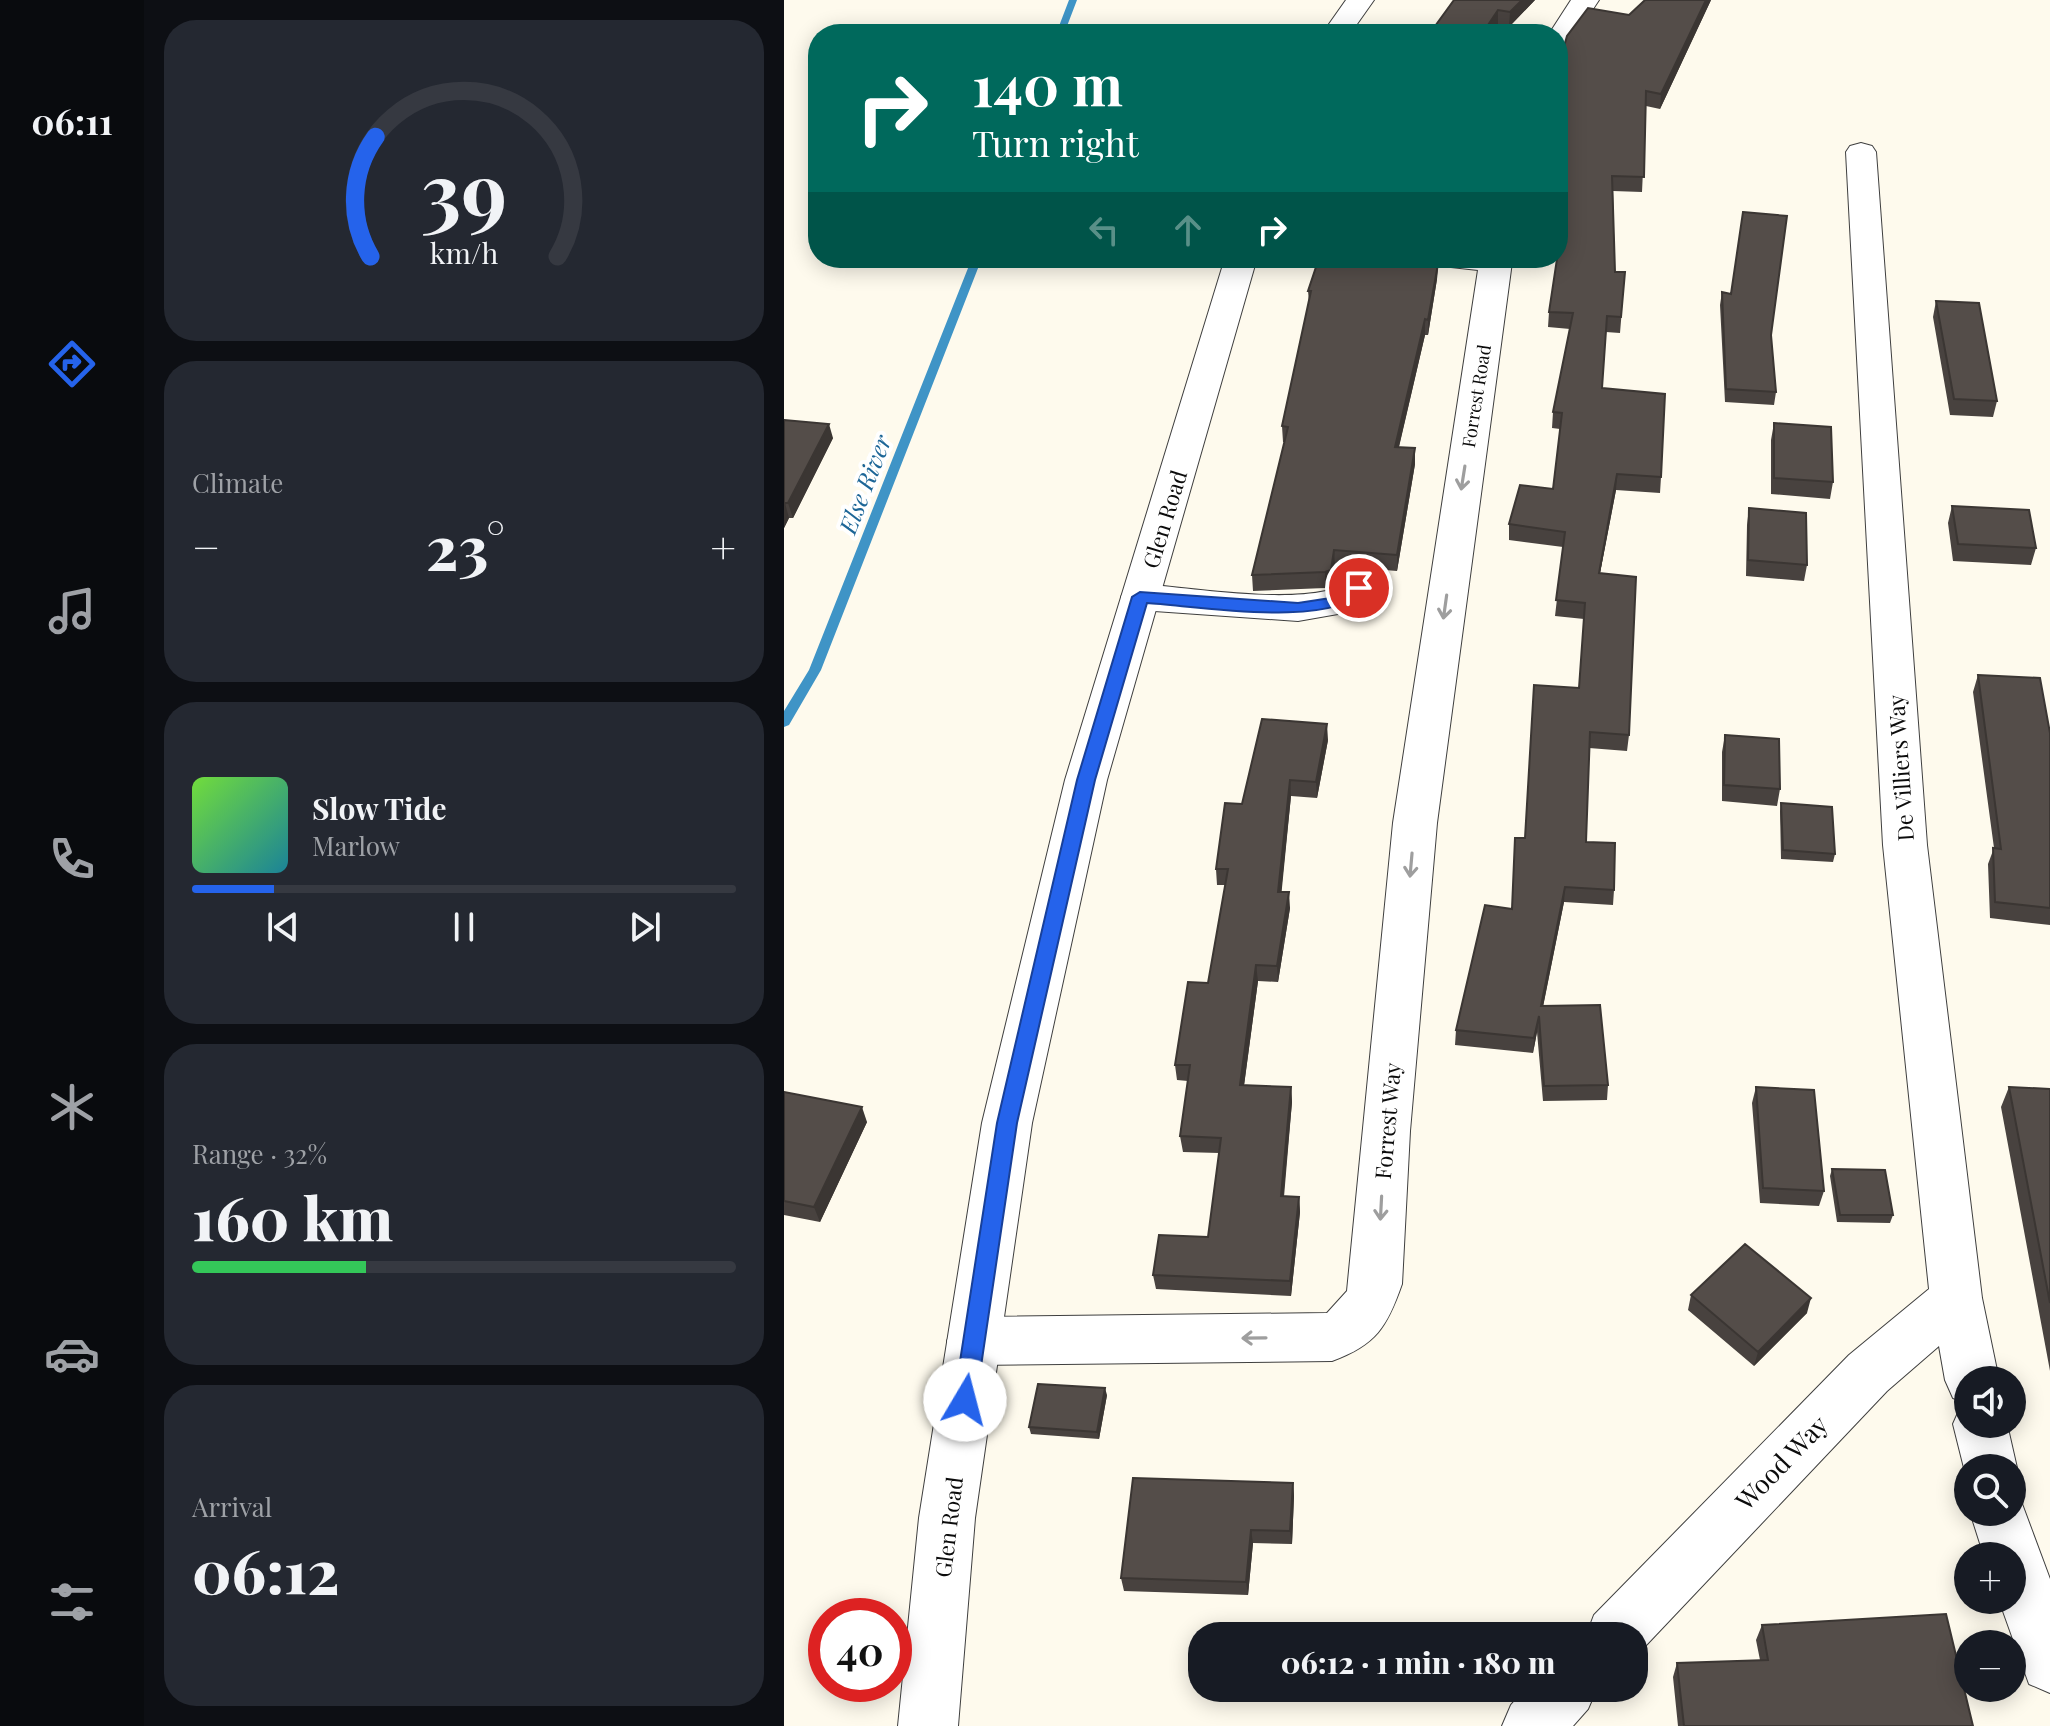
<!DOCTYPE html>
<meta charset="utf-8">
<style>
:root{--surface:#171b24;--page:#242831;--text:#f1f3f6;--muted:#9ea1a6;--line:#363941;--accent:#2563eb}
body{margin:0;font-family:"Playfair Display",serif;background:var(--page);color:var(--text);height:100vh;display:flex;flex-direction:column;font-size:30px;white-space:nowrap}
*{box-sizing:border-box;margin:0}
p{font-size:26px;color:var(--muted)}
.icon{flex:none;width:44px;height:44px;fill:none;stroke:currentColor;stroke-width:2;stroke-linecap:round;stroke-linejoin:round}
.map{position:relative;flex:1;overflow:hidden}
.panel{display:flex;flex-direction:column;gap:20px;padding:20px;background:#0d0f14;width:640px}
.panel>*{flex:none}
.banner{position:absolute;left:24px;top:24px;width:760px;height:244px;border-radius:32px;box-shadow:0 4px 20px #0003;background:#00695c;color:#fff;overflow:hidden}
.buttons{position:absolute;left:1170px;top:1366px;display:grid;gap:16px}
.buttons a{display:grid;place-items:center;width:72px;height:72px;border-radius:50%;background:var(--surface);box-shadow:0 4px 20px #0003;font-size:40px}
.speed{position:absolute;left:24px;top:1598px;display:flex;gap:16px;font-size:40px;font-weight:700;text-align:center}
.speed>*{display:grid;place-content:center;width:104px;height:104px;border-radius:50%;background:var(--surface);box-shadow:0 4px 20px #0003;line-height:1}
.speed .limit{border:12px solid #d22;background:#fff;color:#111}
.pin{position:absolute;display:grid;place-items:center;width:68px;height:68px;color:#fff;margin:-34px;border:4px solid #fff;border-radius:50%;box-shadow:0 2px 8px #0007}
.me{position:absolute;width:88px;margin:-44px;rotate:8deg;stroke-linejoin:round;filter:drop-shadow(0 0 6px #0008)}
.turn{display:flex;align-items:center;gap:28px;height:168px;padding:0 32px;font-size:36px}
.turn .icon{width:104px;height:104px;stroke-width:2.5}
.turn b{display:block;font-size:56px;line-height:68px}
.lanes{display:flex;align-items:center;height:76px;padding:0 32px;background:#0003;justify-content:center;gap:40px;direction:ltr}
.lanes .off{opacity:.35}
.big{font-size:60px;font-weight:800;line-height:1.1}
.panel .card{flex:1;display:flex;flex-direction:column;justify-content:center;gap:12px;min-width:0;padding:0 28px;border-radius:32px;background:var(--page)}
.panel .dial{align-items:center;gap:0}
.dial svg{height:208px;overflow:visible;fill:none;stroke:var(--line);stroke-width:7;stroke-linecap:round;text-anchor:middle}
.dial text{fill:var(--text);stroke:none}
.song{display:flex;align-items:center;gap:24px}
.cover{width:96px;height:96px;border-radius:12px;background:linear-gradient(135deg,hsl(100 70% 55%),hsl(190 70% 35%))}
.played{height:8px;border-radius:4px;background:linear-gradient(90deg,var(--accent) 15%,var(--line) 15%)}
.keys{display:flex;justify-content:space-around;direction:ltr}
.heat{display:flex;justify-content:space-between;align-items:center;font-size:44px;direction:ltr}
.charge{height:12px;border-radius:6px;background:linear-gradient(90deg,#34c759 32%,var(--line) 0)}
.trip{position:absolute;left:404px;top:1622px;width:460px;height:80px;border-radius:32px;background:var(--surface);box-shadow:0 4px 20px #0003;font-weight:800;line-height:80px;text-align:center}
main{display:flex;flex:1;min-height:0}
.tabs{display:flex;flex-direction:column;width:144px;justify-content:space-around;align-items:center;background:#090b0e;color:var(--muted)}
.tabs .icon{width:56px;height:56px}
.tabs .selected{color:var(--accent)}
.tabs b{font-size:36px;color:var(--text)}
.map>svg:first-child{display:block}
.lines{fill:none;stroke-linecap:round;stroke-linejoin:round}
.stream{fill:#3f94c6;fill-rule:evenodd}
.minor-casing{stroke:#3f3f3f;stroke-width:2}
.tertiary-casing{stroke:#3f3f3f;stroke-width:2}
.minor{fill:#fff;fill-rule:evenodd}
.tertiary{fill:#fff;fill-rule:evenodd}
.wall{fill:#48423f}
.shaded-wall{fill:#3b3633}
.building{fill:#544d49;stroke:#3b3633;stroke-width:2}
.oneway{stroke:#9e9e9e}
.route{fill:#2563eb;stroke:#184099;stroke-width:2}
.labels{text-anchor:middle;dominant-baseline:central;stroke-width:8;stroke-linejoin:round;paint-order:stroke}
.far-street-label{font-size:18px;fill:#0c0c0c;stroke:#fff}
.street-label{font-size:22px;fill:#0c0c0c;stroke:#fff}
.water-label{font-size:24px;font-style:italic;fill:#1d6697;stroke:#fff}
.near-street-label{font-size:26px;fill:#0c0c0c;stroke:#fff}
</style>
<main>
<nav class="tabs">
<b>06:11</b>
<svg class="icon selected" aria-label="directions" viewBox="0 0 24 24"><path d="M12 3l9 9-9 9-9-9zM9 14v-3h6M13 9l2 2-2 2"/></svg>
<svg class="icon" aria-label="music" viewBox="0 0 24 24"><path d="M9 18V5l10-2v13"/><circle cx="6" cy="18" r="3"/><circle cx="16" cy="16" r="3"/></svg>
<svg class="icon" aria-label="phone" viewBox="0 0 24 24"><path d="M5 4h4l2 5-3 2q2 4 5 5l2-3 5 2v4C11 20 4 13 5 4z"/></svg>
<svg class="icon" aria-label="climate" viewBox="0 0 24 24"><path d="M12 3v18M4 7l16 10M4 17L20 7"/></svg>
<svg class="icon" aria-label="car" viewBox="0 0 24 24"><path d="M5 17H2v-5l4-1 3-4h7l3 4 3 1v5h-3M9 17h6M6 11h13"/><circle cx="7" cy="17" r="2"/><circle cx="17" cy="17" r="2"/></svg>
<svg class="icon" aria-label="filters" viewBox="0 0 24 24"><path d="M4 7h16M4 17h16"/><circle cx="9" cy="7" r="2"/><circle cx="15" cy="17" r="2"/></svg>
</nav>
<section class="panel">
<div class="card dial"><svg viewBox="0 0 100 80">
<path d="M14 69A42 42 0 1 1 86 69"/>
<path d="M14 69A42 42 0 0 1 16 23" stroke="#2563eb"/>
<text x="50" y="56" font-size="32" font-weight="700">39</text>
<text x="50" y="72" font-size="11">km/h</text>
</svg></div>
<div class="card"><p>Climate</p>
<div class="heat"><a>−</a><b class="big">23°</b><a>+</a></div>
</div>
<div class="card">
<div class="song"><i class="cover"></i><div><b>Slow Tide</b><p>Marlow</p></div></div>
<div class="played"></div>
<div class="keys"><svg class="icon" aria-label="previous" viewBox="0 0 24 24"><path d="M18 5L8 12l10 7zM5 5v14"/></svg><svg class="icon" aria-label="pause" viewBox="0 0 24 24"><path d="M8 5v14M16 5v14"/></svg><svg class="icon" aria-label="next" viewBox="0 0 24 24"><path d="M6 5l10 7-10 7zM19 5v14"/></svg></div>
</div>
<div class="card"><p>Range · 32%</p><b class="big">160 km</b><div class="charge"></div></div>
<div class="card"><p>Arrival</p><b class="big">06:12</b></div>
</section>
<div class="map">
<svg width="1266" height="1726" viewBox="0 0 1266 1726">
<rect width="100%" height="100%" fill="#fefaed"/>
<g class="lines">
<path class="stream" d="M285,0H293L280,34H272Z
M188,258H198L37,670L5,725L0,727V711L25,670Z"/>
<g class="minor-casing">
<path id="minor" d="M787,0H815L784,47L774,49V34H765Z
M1077,143L1088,146L1092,152L1143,845L1198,1298L1215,1380H1184V1424H1223L1233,1468L1228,1479V1468H1184V1484L1169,1424L1177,1406L1183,1403L1169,1398L1161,1380L1155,1346L1103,1391L850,1658V1636H802L810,1615L1065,1355L1145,1289L1099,845L1062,152L1066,146Z
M644,258H728V262L653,823L626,1131L618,1284C603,1327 592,1345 548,1361L190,1365L171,1358L163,1341L171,1324L190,1317L543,1313L563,1291L609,823L694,270L649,265Z
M575,575L589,579L594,588L571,611L514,621L356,610L342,606L337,597L342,588L356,584C410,588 491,602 542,591C554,588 563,579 575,575Z
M1228,1490L1234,1493L1266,1579V1693L1245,1684L1215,1600H1228V1556H1200L1186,1512H1228Z
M742,1688H813L804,1709L789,1726H718L727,1705Z"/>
</g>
<g class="tertiary-casing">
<path id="tertiary" d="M562,0H590L566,34H538Z
M441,258H473L323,780L248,1123L191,1518L174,1726H114L135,1518L198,1123L281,780Z"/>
</g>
<use href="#minor" class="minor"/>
<use href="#tertiary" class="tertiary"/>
</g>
<path class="wall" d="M670,0H751L725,27L714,25L708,34H640L646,33Z
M927,0L876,109L862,106L858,192L829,191L831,272H841L836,333L822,332L818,388L877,477L876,493L832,490L816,573L845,735L843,751L805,748L802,842L830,890L829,905L780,902L759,1006L824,1085L823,1100L759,1101L753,1032L749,1053L671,1045L672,1030L728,909L741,838L795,688L800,619L771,616L779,547L725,540V524L769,489L776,429L768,428L769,412L786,329L764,327L765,312L777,234H774L775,116L774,115V68L845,15Z
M535,258H632L631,262L654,264L653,279L644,335H641L615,447L631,464L613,571L551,566L548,586L541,588L469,591L468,575L501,442H499L498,426L525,302L524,291Z
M938,292L992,392L990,405L941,402L936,305Z
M1152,301L1213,401L1209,417L1166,415L1149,317Z
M0,420L49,438L9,518H5L0,528Z
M990,423L1049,482L1046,499L987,494V440Z
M1168,506L1252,548L1247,565L1169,561L1164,523Z
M965,508L1023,565L1020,581L962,576L963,525Z
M1194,675L1266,733V925L1206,918L1204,864L1210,848L1189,692Z
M941,735L996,789L993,806L938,801V752Z
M544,740L533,798L507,796L497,892L506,908L494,982L474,981L460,1085L507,1087L508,1102L500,1197H515L516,1212L507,1296L372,1289L369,1275L424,1237L435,1153L399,1152L396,1136L404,1081L393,1080L391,1065L424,983L441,885H433L432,869L458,804Z
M997,803L1051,854L1049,862L997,859L996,811Z
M972,1087L1040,1191L1035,1206L976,1203L968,1103Z
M1225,1087L1266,1089V1371L1217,1107Z
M0,1092L83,1122L36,1222L0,1215Z
M1048,1169L1109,1215L1106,1223L1053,1222L1046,1176Z
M907,1295L1023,1313L970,1366L904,1310Z
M323,1395L315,1439L247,1434L245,1427Z
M509,1483L510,1496L508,1544L469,1543L464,1595L340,1591L337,1578Z
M978,1625L1189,1726H894L889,1677L893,1663L976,1660L972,1640Z"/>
<path class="shaded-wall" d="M738,0H751L725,27L726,12Z
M922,0H927L876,109L877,94Z
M714,10V25L708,34H698Z
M654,264L653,279L644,335V320Z
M641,319V335L611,463V447Z
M45,424L49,438L9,518L4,503Z
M631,448V464L613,571V555Z
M833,474L832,490L813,589L815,573Z
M1,503L5,518L0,528V505Z
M550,550L551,566L548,586L541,588V572Z
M543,724L544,740L533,798L532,782Z
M506,780L507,796L496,908L494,892Z
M781,887L780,902L756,1022L757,1006Z
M505,892L506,908L494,982L493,966Z
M472,965L474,981L458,1101L456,1085Z
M755,1016L753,1032L749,1053L750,1038Z
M507,1087L508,1102L498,1211L497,1196Z
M78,1107L83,1122L36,1222L30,1207Z
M515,1197L516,1212L507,1296L506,1281Z
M1027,1298L1023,1313L970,1366L974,1352Z
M321,1388L323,1395L315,1439L313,1432Z
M509,1483L510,1496L508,1544L506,1531Z
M467,1530L469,1543L464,1595L462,1582Z"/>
<path class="building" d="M670,0H738L726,12L714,10L698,34H640L641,32L646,33Z
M861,0H922L877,94L862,91L860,177L828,176L831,272H841L837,317L823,316L818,388L881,394L877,477L833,474L815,573L852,577L845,735L806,732L802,842L831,843L830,890L781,887L757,1006L816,1005L824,1085L760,1086L755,1016L750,1038L672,1030L701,905L728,909L731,838H741L750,685L795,688L801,603L772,600L781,532L725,524L736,485L769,489L778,413L769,412L789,313L765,312L779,219L774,218V128L776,100H774V68L783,36L804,8L845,15Z
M959,212L1003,216L987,335L992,392L942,389L938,292L947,294Z
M535,258H628L627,261L654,264L644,320L641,319L611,447L631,448L613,555L550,550L547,570L541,572L468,575L504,427L498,426L527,291H524Z
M1152,301L1195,303L1213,401L1170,399Z
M0,420L45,424L4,503H1L0,505Z
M990,423L1047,427L1049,482L990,478Z
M1168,506L1245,510L1252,548L1174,544Z
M965,508L1022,513L1023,565L964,560Z
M1194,675L1256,678L1266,733V908L1211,902L1209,848L1217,849Z
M478,719L543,724L532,782L506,780L494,892H505L493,966L472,965L456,1085L507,1087L497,1196L515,1197L506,1281L369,1275L375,1235L424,1237L437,1138L396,1136L406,1065H391L404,982L424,983L444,869H432L441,803L458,804Z
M941,735L995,739L996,789L940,785Z
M997,803L1048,807L1051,854L999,850Z
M972,1087L1030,1090L1040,1191L979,1188Z
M1225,1087L1266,1089V1303Z
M0,1092L78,1107L30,1207L0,1201Z
M1048,1169L1101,1170L1109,1215H1056Z
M961,1244L1027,1298L974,1352L907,1295Z
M254,1384L321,1388L313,1432L245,1427Z
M349,1478L509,1483L506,1531L467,1530L462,1582L337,1578Z
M1162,1614L1189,1726H900L893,1663L984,1660L978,1625Z"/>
<defs><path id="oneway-shaft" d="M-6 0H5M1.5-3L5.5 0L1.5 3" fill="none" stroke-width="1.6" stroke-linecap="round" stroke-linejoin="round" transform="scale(2)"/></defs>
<g class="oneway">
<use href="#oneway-shaft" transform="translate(679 478) rotate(99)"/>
<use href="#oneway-shaft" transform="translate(661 607) rotate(98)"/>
<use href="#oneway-shaft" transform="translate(627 865) rotate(95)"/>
<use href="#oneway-shaft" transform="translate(597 1208) rotate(93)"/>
<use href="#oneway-shaft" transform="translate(470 1338) rotate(179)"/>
</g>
<path class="route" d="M575,583L583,588C551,630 414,606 363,603L311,780L233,1123L192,1400L189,1407L181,1410L173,1407L170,1400L213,1123L293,780L348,597L356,592L514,603L553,597Z"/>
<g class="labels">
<g class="far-street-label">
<text transform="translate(692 396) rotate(-81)">Forrest Road</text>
</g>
<g class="street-label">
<text transform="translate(380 519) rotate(-73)">Glen Road</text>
<text transform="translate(1116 768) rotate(-94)">De Villiers Way</text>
<text transform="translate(603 1121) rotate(-85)">Forrest Way</text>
<text transform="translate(164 1527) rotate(-83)">Glen Road</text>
</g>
<g class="water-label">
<text transform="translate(80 484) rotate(-69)">Else River</text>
</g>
<g class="near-street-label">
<text transform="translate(997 1462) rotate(-46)">Wood Way</text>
</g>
</g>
</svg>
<div class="buttons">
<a><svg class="icon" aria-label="sound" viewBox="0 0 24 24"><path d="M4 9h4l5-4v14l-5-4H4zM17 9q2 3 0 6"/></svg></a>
<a><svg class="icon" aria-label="search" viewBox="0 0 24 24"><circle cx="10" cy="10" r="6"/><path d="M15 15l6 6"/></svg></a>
<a>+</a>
<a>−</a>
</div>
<div class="speed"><div class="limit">40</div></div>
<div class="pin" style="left:575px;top:588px;background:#d93025"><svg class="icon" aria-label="arrive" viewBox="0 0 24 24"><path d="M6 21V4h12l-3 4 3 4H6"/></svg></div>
<svg class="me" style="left:181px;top:1400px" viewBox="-20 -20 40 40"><circle r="19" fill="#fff"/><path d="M0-13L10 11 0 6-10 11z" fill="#2563eb"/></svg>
<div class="trip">06:12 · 1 min · 180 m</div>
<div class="banner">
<div class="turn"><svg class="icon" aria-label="right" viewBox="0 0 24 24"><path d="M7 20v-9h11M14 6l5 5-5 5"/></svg><div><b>140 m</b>Turn right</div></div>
<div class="lanes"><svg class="icon off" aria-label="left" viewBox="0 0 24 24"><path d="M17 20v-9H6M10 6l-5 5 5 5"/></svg><svg class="icon off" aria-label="ahead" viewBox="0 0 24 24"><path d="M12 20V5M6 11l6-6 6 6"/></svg><svg class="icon" aria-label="right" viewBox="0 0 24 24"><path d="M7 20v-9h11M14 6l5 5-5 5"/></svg></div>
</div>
</div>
</main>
